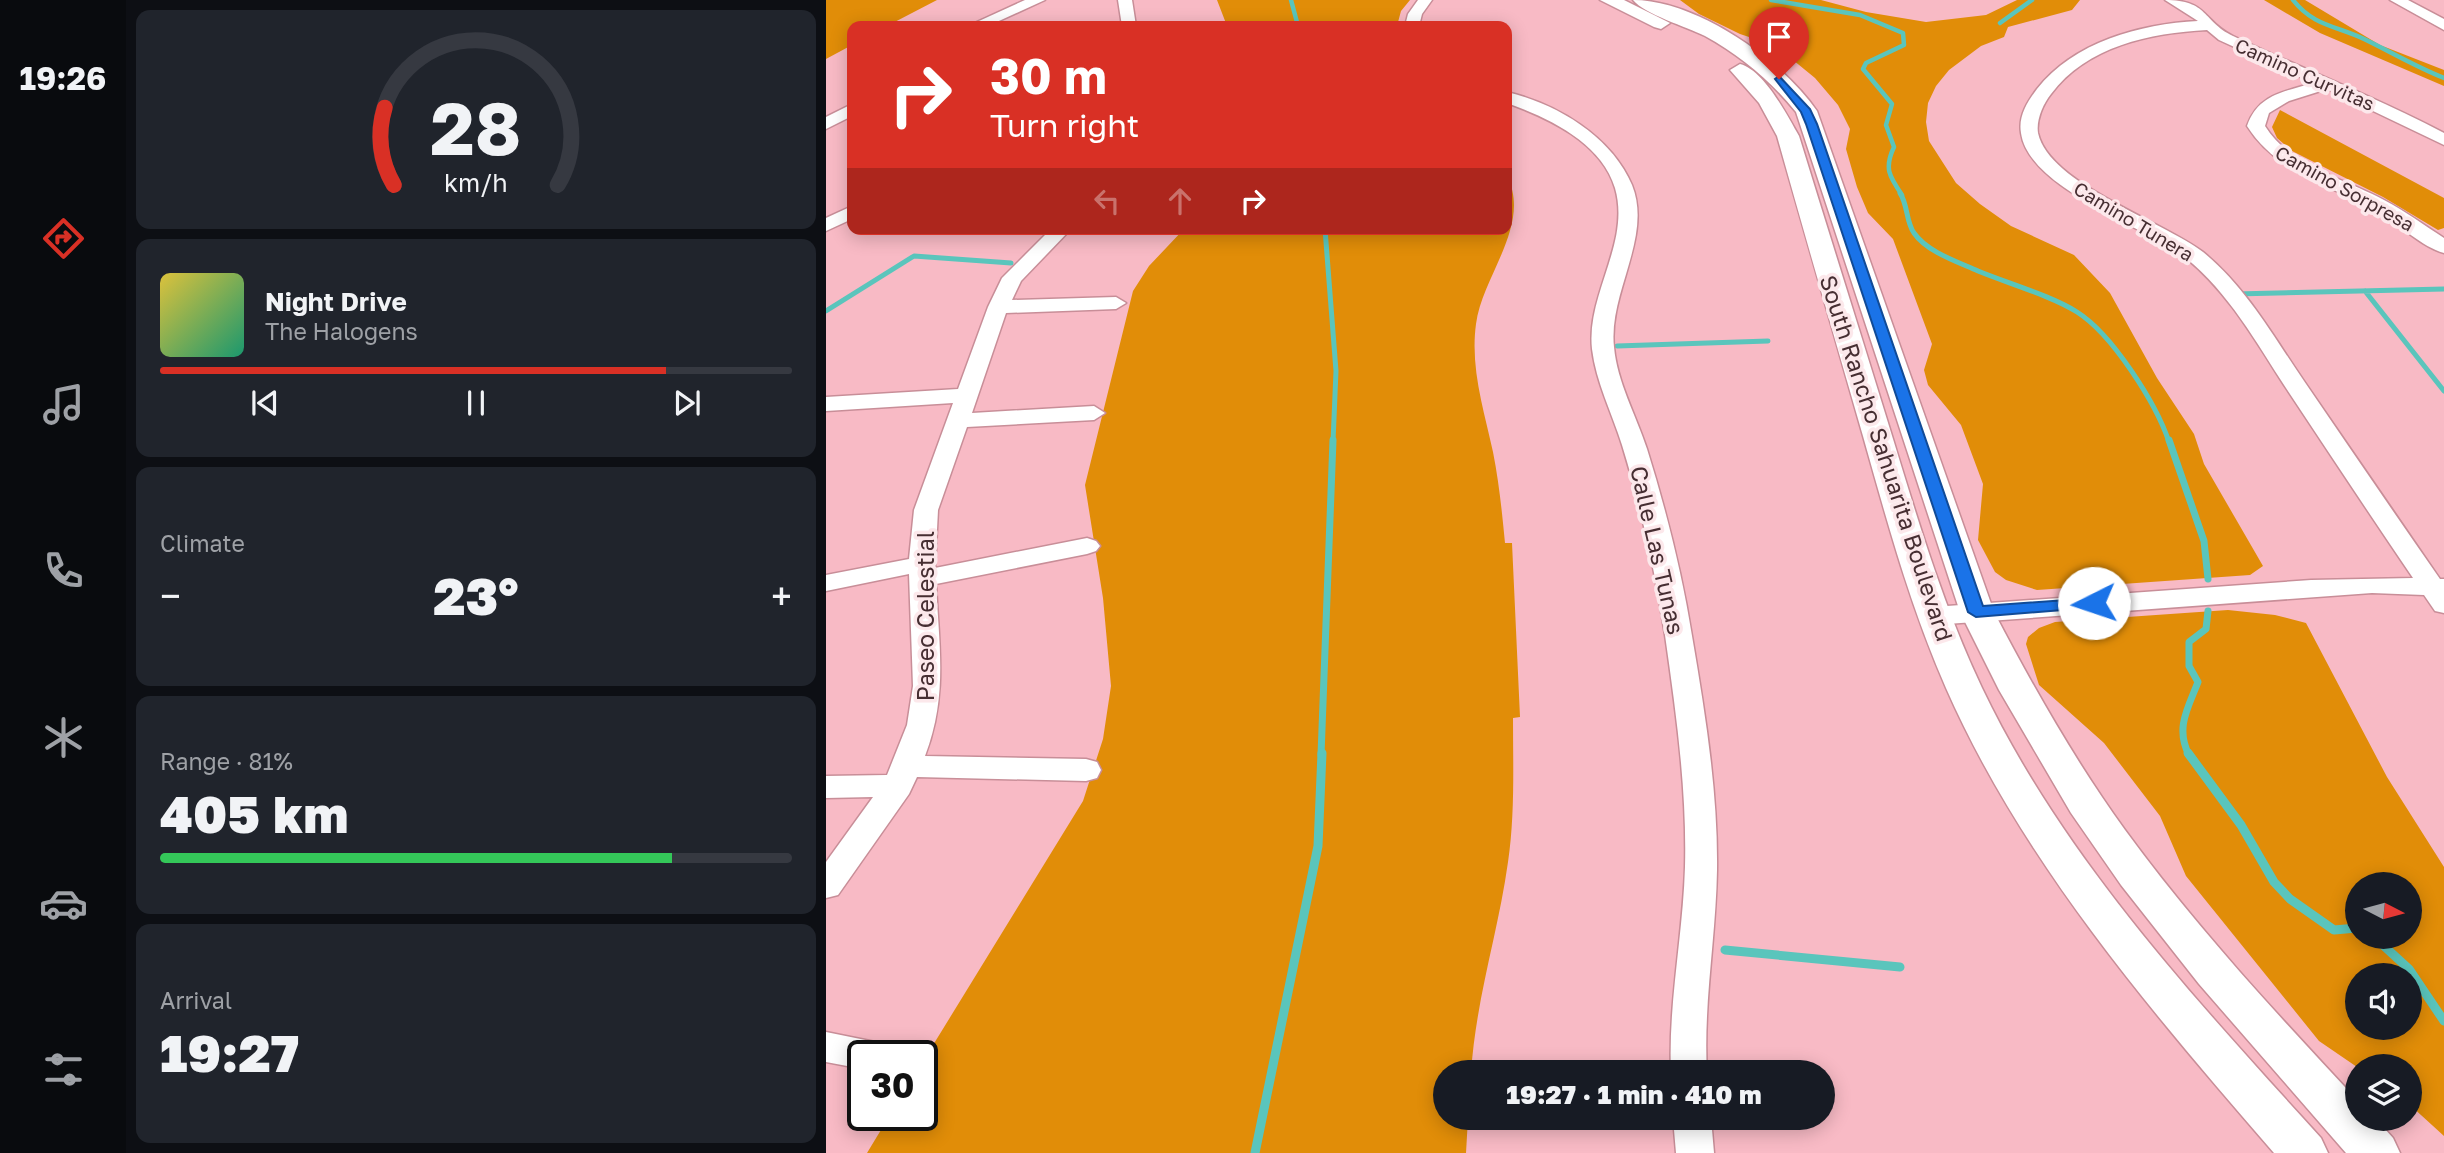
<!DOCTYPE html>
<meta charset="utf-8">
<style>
:root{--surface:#171b24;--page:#20242c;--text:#f1f3f6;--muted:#9ea1a6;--line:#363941;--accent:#d93025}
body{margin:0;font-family:"Golos Text",sans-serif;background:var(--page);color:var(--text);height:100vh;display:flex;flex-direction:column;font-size:26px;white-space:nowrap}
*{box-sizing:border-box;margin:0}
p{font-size:23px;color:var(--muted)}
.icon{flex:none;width:38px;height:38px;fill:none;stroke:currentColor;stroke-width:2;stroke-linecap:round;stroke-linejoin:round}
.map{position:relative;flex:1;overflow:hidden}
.details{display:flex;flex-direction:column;gap:10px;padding:10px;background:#0d0f14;width:700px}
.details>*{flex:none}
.banner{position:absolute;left:21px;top:21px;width:665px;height:214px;border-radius:14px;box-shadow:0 4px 18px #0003;background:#d93025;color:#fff;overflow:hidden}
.needle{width:46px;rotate:96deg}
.buttons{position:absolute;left:1519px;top:872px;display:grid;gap:14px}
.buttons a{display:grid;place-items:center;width:77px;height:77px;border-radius:50%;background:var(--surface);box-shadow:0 4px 18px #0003;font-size:35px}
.speed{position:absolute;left:21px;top:1040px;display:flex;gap:14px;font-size:35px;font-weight:700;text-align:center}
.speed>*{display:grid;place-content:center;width:91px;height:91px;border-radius:50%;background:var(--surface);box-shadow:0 4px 18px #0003;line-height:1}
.speed .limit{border:4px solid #111;border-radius:10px;background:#fff;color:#111}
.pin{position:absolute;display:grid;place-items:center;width:60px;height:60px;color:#fff;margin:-72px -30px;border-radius:50% 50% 50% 0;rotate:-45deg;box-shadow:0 0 7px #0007}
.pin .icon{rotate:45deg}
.me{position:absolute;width:77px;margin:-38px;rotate:266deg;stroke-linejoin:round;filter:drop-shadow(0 0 5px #0008)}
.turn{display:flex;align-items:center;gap:24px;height:147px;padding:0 28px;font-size:32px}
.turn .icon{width:91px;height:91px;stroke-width:2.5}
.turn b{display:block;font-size:49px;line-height:60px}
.lanes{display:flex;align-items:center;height:66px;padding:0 28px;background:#0003;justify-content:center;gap:35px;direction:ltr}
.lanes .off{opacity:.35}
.big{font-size:52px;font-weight:800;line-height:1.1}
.details .widget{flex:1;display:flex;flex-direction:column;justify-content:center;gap:10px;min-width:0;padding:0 24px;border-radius:14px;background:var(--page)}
.details .dial{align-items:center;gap:0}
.dial svg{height:182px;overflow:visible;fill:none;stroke:var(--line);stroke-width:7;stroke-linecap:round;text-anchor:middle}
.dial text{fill:var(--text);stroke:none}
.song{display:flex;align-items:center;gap:21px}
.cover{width:84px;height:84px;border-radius:10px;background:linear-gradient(135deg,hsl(50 70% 55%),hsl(160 70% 35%))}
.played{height:7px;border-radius:4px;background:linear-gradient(90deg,var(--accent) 80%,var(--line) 80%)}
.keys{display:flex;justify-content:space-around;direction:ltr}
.heat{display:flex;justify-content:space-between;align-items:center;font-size:38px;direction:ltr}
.charge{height:10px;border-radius:5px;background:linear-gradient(90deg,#34c759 81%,var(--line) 0)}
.trip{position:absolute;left:607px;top:1060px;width:402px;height:70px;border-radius:35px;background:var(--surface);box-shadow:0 4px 18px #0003;font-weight:800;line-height:70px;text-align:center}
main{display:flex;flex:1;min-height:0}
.menu{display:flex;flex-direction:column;width:126px;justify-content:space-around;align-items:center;background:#090b0e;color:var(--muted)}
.menu .icon{width:49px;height:49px}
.menu .selected{color:var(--accent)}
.menu b{font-size:32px;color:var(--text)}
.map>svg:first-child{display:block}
.green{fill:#e18d08;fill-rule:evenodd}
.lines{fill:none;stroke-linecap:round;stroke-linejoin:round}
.stream-far3{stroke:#5ac5bc;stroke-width:4.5}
.stream-far2{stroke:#5ac5bc;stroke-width:5}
.stream-far1{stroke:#5ac5bc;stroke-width:7}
.stream{stroke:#5ac5bc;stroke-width:9}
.minor-casing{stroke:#c88e98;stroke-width:3}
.tertiary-casing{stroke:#c88e98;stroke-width:3}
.minor{fill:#fff;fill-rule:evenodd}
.tertiary{fill:#fff;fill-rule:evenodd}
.route{fill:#1a73e8;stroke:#114b97;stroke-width:2}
.labels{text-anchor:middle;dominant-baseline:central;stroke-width:7;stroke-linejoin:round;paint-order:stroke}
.far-street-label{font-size:19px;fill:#462e32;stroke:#fce8eb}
.street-label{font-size:23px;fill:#462e32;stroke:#fce8eb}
</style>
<main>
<nav class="menu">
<b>19:26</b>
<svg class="icon selected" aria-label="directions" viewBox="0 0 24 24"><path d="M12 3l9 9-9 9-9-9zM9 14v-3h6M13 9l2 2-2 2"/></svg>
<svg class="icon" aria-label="music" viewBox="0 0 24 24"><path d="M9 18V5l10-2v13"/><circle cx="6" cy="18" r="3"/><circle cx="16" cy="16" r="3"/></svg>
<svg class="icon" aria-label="phone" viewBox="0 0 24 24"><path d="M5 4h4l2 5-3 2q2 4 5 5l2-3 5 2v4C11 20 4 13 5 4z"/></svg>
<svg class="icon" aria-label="climate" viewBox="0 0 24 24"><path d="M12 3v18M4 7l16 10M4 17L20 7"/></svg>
<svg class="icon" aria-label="car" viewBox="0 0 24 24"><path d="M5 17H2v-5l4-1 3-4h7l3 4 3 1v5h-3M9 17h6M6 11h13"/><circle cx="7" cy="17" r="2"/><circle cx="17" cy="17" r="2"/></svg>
<svg class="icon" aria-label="filters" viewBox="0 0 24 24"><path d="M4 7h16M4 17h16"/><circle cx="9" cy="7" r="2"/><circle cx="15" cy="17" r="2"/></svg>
</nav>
<section class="details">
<div class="widget dial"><svg viewBox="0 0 100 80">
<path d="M14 69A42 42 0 1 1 86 69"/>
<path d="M14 69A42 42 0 0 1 10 35" stroke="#d93025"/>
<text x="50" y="56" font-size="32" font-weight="700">28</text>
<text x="50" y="72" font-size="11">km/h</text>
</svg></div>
<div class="widget">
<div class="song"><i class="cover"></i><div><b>Night Drive</b><p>The Halogens</p></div></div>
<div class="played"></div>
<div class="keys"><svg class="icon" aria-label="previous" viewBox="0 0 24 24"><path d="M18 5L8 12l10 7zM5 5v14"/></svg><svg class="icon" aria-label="pause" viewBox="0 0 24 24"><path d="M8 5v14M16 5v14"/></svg><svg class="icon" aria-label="next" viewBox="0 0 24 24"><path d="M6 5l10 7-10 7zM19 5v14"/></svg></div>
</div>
<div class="widget"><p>Climate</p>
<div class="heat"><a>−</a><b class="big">23°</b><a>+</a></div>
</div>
<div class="widget"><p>Range · 81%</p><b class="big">405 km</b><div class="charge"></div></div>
<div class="widget"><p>Arrival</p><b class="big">19:27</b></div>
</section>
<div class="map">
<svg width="1618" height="1153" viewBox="0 0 1618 1153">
<rect width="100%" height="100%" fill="#f8bac5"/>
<path class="green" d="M0,0H111L61,26H26V45L0,59Z
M391,0H584L575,11L571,26H401Z
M854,0H995L1040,12L1100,22L1160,15L1191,0H1254L1246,10L1182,27L1178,37L1155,46L1123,70L1110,86L1102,103L1100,122L1103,141L1130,183L1154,204L1185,226L1248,255L1284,293L1331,378L1368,434L1378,464L1437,566L1424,575L1211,590L1180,580L1169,572L1152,540L1157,484L1135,425L1102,385L1098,370L1106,344L1067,239L1042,213L1031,187L1020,149L1024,129L1012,105L989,78L950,46L914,34L873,14Z
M1438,0H1479L1554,45L1618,70V86L1494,33Z
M1454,110L1618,198V228L1612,230L1557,197L1466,151L1451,138L1446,127Z
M681,176C706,225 656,276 650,324C644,368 658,410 667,452C673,482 676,512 679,543H686L694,717L687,718C687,765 689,815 682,862C672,934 650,998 645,1073H620V1118H642L640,1153H41L64,1115H96V1063L257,801L277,739L285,686L277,598L259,485L307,291L323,266L358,229H681Z
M1402,610L1449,615L1480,623L1561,777L1618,867V1136L1584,1105V1066L1531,1067L1493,1041L1360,876L1334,816L1278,743L1213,685L1200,644L1202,637L1213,628L1229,622ZM1531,884H1584V936H1531ZM1531,975H1584V1027H1531Z"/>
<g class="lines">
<path class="stream-far3" d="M465,0L472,26
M945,0L1034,15L1077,33L1078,45L1040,63L1037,69L1066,104L1060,125L1068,147C1058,168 1063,176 1076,195
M1467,0C1487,26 1511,26 1538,39C1565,52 1590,67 1618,78
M1174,23L1206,0"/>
<path class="stream-far2" d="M1074,193C1082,205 1080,222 1088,233C1101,252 1132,262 1152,271C1181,283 1226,296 1251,312C1286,334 1330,403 1343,442
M499,229L510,371L507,442
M1539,291L1618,391
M1409,294L1618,289
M0,311L88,256L185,263
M791,346L942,341"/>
<path class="stream-far1" d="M1343,440L1378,541L1382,579
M495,755L507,440
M1363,755C1349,728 1362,708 1372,682L1363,666V642L1380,629L1382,611"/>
<path class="stream" d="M1362,753L1415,825L1448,882L1464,899L1508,930L1531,928
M1547,936L1583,969L1618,1021
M899,950L1074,967
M429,1153L492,846L496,753"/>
<g class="minor-casing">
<path id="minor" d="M199,0H219L162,26H142Z
M292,0H306L310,26H296Z
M592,0H606L596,14L593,26H579L582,14Z
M1339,0C1383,0 1376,21 1407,36C1477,69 1550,97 1618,133V145L1501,89L1463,101L1443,113L1439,126C1465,167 1517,178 1558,200C1579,211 1598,225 1618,238V253C1596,247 1574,225 1554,213C1507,185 1452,175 1421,126C1432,94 1458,92 1487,83L1393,40L1381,30C1324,33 1261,46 1225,94C1217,104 1210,120 1212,133C1223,184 1337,221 1377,252C1420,287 1447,336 1478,381C1523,447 1568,513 1614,579H1618V613L1609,611L1598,595L1546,593L1107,625L1097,622L1093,616L1097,610L1107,607L1485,580L1587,578C1544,515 1502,451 1460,388C1430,342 1403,293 1360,258C1319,226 1203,189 1195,133C1192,116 1202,101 1211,89C1248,42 1314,24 1372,21Z
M1564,0H1582L1618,19V30Z
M681,92C731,104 785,136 806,185C827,237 782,293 788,347C791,382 810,415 821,449C840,510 856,573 866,636C879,712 892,792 891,870C890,938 877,1005 881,1073H845C842,1003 857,936 859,867C861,790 850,712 839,635C829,571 815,506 796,445C786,413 770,382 766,349C760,294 805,243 789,188C775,142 722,118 681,103Z
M26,104V116L0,129V117Z
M26,206V219L0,231V218Z
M225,229H245L195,281L186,300L290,297L300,303L290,309L180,313L146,413L268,406L279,413L268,420L141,427L112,510L109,568L261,538L270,541L274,546L270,551L261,554L110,584C113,646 122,696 99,756L260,759L271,762L275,770L271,778L260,781L91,777L83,794L12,895L0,898V862L47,797L0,798V776L61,775L81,725L87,686L83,574L0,591V575L83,559L88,510L127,403L0,411V397L132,389L162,307L176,278Z
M0,1032L59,1044L64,1055H37V1069L0,1062Z
M847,1118H885L888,1153H850Z"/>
</g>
<g class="tertiary-casing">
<path id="tertiary" d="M774,0H798L844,23L835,29L828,27Z
M807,0C870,0 955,59 991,111L1168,612C1207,687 1249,761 1299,830C1369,926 1450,1013 1531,1100V1118H1549L1567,1138L1574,1153H1520L1373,984L1295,885L1245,813L1173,690L1134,612L970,112C944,80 915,56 879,36C861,27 818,14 807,0Z
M914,64C938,70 961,115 973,136C1004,237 1036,338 1067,439C1093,524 1118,608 1156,688C1237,858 1370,1000 1495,1138L1502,1153H1448C1325,1011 1196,861 1120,688C1084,606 1061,521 1037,436C1008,336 979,236 951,136L933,103L904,70Z"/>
</g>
<use href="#minor" class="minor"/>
<use href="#tertiary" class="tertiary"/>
</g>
<path class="route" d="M953,76L984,109L991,124L1157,606L1268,598L1277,603L1274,607L1150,617L1142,612L980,124L975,112L949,79Z"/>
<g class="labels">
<g class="far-street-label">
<text transform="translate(1479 74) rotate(24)">Camino Curvitas</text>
<text transform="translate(1519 188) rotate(29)">Camino Sorpresa</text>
<text transform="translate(1308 221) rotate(31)">Camino Tunera</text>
</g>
<g class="street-label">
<text transform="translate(1061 458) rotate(72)">South Rancho Sahuarita Boulevard</text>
<text transform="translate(832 550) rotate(77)">Calle Las Tunas</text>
<text transform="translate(99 616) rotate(-90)">Paseo Celestial</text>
</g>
</g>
</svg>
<div class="buttons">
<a><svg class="needle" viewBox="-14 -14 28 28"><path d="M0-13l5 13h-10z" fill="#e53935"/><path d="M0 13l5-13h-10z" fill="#9ea1a6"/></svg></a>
<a><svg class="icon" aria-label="sound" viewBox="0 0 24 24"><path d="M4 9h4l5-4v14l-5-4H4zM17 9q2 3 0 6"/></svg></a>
<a><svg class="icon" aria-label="layers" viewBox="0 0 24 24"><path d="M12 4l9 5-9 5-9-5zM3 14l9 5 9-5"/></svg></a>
</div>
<div class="speed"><div class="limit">30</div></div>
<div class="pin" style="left:953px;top:79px;background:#d93025"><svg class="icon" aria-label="arrive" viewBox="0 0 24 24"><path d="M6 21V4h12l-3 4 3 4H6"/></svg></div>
<svg class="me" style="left:1268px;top:603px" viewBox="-20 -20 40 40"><circle r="19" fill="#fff"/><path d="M0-13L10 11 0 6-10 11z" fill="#1a73e8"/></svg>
<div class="trip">19:27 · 1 min · 410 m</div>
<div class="banner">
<div class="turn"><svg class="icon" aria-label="right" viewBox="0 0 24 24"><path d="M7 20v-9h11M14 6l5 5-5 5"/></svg><div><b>30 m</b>Turn right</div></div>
<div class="lanes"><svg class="icon off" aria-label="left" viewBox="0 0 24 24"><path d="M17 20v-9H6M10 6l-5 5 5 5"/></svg><svg class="icon off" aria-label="ahead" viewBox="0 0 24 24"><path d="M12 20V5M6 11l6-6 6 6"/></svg><svg class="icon" aria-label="right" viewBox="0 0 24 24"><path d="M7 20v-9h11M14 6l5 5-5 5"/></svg></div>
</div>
</div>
</main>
